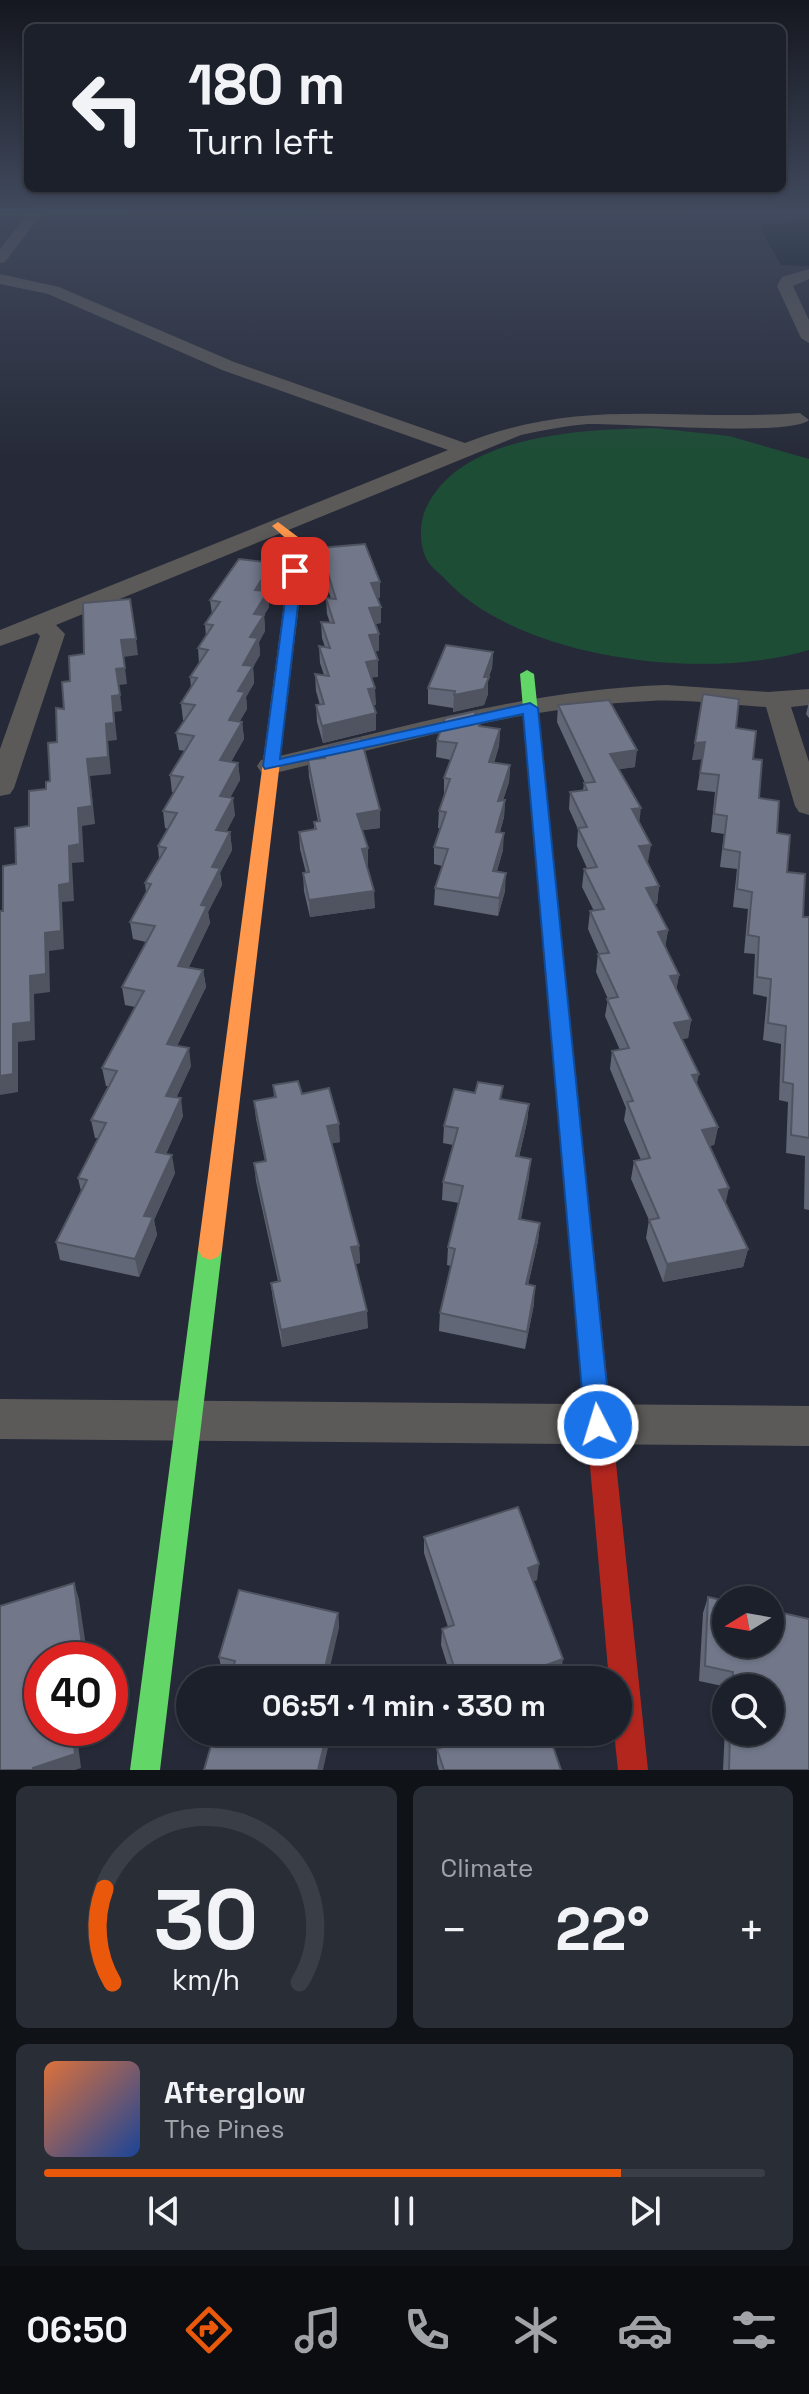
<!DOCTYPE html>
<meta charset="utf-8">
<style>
:root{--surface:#1c202a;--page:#292d36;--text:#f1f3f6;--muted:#a0a3a8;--line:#3a3e47;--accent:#ea580c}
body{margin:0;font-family:"Space Grotesk",sans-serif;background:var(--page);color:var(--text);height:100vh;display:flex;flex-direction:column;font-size:30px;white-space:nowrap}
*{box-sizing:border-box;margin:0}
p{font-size:26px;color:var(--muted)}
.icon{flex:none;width:44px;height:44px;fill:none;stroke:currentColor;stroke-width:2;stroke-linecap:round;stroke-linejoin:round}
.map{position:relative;height:1770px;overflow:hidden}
.drawer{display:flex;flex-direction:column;gap:16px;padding:16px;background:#0f1217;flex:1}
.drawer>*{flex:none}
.banner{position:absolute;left:24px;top:24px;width:762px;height:168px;border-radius:12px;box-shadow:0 2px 6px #0004,0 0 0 2px var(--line);background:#1c202a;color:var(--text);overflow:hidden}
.needle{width:52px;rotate:259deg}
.buttons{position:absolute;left:712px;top:1586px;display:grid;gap:16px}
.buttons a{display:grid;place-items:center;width:72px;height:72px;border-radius:50%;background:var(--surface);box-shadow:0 2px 6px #0004,0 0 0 2px var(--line);font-size:40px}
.speed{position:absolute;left:24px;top:1642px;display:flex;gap:16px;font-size:40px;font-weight:700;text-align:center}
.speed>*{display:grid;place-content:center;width:104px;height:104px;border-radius:50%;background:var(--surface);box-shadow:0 2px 6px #0004,0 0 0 2px var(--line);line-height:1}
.speed .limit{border:12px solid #d22;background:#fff;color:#111}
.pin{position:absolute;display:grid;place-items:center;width:68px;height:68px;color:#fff;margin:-34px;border-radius:16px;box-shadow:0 4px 12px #0006}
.me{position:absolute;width:88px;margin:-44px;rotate:355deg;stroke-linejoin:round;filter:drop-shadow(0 0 6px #0008)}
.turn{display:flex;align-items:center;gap:28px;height:168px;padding:0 32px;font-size:36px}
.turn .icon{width:104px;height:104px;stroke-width:2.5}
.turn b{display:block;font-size:56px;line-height:68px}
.big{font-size:60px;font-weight:700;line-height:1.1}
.drawer .tile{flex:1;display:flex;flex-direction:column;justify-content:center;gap:12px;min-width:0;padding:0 28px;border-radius:12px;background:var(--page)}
.drawer .dial{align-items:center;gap:0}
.dial svg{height:208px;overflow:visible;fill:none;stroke:var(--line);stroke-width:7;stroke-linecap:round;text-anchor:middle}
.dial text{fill:var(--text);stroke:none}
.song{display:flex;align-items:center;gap:24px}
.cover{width:96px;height:96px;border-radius:12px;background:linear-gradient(135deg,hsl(20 70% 55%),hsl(220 70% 35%))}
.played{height:8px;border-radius:4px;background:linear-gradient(90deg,var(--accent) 80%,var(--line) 80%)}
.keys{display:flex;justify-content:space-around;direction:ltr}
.heat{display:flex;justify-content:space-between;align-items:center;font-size:44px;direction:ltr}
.drawer .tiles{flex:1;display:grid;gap:16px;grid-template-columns:1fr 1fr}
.tile:last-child{grid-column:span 2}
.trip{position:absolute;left:176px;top:1666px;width:456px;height:80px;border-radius:40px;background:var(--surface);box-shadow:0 2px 6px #0004,0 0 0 2px var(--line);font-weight:700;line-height:80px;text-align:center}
.menu{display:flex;height:128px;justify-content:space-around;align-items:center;background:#0b0d11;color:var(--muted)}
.menu .icon{width:56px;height:56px}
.menu .active{color:var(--accent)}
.menu b{font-size:36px;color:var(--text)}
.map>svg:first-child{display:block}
.green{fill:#1d4d35}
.water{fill:#03121d}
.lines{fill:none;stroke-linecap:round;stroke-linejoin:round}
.street{fill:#5c5a59;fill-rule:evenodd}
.fast{fill:#63d668;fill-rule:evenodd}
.slow{fill:#ff974d;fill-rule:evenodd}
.jam{fill:#b3261e;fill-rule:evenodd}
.wall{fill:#626777}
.shaded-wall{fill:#505461}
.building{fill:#72788a;stroke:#505461;stroke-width:2}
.route{fill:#1a73e8;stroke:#114b97;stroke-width:2}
</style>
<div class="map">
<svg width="809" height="1770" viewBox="0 0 809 1770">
<rect width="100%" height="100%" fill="#262a38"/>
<path class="green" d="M654,428L729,436L809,459V650C706,681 520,661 444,578C439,573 431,567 427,560C419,545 419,523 426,508C462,433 582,430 654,428Z"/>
<path class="water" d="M809,219V266L781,265L759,226Z"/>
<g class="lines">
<path class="street" d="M30,211L42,213L5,262L0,263V249Z
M809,269V279L793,286L809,320V343L801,338L777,286L782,277Z
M0,274L59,287L234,362L465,443C584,396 678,422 800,413L809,420C790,437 625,423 588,424C565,426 543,430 521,435L56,625L65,634L14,788L10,794L0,796V749L40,636L37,633L0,646V630L448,450L222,370L48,294L0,284Z
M667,685L768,692L809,689V705L791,707L809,762V815L799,812L795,806L766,707C727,705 688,699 650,701C522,706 395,745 271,774L261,772L257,766L261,760L271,758C401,728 533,689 667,685Z
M0,1399L809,1406V1446L0,1439Z"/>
<path class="fast" d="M0,211H389L390,212L386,214L0,215Z
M527,670L534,674L587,1185L584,1191L576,1194L568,1191L565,1185L520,674Z
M210,1240L218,1243L222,1250L160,1770H130L198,1250L202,1243Z"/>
<path class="slow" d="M383,211H809V213L386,214Z
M278,522L306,543L222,1250L218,1257L210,1260L202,1257L198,1250L292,544L272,526Z"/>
<path class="jam" d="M576,1176L584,1179L587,1185L648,1770H618L614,1732H618V1680H609L565,1185L568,1179Z"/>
</g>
<path class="wall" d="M320,548L380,582V598H377L381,623L375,624L379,651H375L378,677H372L376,705H373L376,730L323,743L317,722L316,705H320L316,691L315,674L324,675L320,663L319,646L325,647L322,638L321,622L330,623L327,614L326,598L331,599L321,564Z
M272,563L273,579L265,591H268L269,607L264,615L265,631L259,642L260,655L253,667L254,683L246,697L247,709L239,722H242L244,739L231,762L238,763L240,780L230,797L235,815L226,832H230L232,850L220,873L222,885L208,912L210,923L189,967L203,970L206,987L177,1046L191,1066L176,1098L183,1116L166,1154L175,1173L154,1220L157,1235L139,1277L60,1260L56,1242L81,1191L78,1178L98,1138H95L91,1120L108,1086H106L102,1068L135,1007L125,1005L122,987L146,942L133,939L130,922L146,892L145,883L159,858L158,846L168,829L165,828L163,811L174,793L172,792L170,775L185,751L179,750L176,733L185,720H183L181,703L191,687L190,677L199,663L198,648L206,636L205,624L212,614L210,600Z
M493,652L492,668L488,679V694L484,705L453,712V708L428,704V688Z
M809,702V718L806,714Z
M558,705L635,767L619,769L639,823L648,862H647L659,886L657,904H654L668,930L665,947L679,975L676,990L691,1020L688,1038L682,1039L697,1085L718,1127L714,1145L709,1146L725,1203L748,1249L743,1267L663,1282L646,1238L649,1220L631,1179L634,1161L641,1160L624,1120L626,1108L610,1069L612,1051L620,1050L605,1016L608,999L596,972L598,954H599L588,929L590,911H594L582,887L584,869L587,868L577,846L578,829L569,809L570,792L583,791L584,783H585L557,722Z
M476,711V718L481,726L500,729L499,746L494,763L510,765L509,782L503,800H505L504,817L500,832L503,850L497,871L505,891L498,916L434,905L435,888L442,866L434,864V847L441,829L438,828L439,811L444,795V778L451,760L436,757L437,741Z
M736,728L753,759L759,798L777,833L787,872L803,917H809V1210L804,1209L805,1156L786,1153L788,1102L779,1100L781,1044L763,1040L767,997L753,994L755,954L744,953L748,909L733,907L737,869L720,867L724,834L711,832L715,792L697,790L702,759L692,760Z
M329,746L380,828L362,830L368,848V866H367L375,908L310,917L304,891L303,873H306L300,849L299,832L314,830V822L318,821L309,777L308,760L323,758L322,751H329Z
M273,1085L302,1094L340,1142L332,1143L359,1246L360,1263L355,1264L368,1328L282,1347L273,1300L271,1283L278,1281L256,1181L254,1163L265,1161L256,1119L254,1101L274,1097Z
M502,1099L529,1104L527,1122L519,1157L529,1177L521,1219L540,1223L538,1241L528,1285L534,1304L525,1349L439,1331L440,1313L451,1266L447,1265L448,1247L459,1203L442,1200L443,1182L453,1145L443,1143L444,1126Z
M424,1537L537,1580L533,1581L561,1674L544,1680H452L441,1645L442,1629L448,1627L424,1553Z
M708,1597L726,1601V1644H770V1610L809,1619V1770H723L726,1708V1732H770V1688H727V1687L699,1681L703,1613Z
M338,1613L339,1628L231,1675L222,1672L219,1657Z
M469,1732H548L561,1770H439L437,1763V1749L470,1737Z"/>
<path class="shaded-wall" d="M272,563L273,579L256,606L255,590Z
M380,582V598H372L371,583Z
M268,591L269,607L264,615L265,631L259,642L260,655L253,667L254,683L246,697L247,709L231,737L229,720L238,691L254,614Z
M381,607V623L369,624V608Z
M379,634V651L370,652L369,635Z
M136,639L138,655L123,657L121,640Z
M493,652L492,668L488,679V694L484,705L453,712L454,695Z
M378,660V677L367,678L366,662Z
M125,668L127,684L119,685L122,711L114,712L117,740L108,741L111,774L90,776L95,824L82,826L84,862L72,863L74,901L62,902L64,949L49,951L50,992L34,994L35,1040L18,1042V1092L0,1095V1076L13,1024L45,933L59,885L78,808L87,759L106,724L116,669Z
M375,688L376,705H368V689Z
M376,713V730L323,743L322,726Z
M242,722L244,739L222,777L220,760Z
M500,729L499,746L488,779L489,762Z
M705,742L702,759L692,760L695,743Z
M637,750L635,767L608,771L610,754Z
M238,763L240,780L222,813L220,796Z
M510,765L509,782L497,818L498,801Z
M233,798L235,815L218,848L216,830Z
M505,800L504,817L495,849L496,832Z
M641,808L639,825L632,809Z
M380,810V828L357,831V814Z
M230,832L232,850L220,873L222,885L208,912L210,923L181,983L178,966L201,905L212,867Z
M504,833L503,850L492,888L493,871Z
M651,845L648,862L636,864L639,846Z
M368,848V866H363L362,849Z
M506,873L505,891L498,916L499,898Z
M659,886L657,904L644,906L646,888Z
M374,891L375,908L310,917L309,900Z
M668,930L665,948L658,932Z
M203,970L206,987L169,1062L167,1044Z
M679,975L676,992L670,976Z
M691,1020L688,1038L671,1041L674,1023Z
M189,1048L191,1066L169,1114L166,1096Z
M699,1074L695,1092L692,1075Z
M181,1098L183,1116L159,1170L156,1152Z
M529,1104L527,1122L515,1174L516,1156Z
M339,1124L340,1142L328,1144L327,1126Z
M718,1127L714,1145L698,1148L702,1130Z
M172,1155L175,1173L154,1220L157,1235L139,1277L135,1259L144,1216Z
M531,1159L529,1177L517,1236L519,1219Z
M729,1188L725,1206L719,1190Z
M540,1223L538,1241L524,1302L526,1284Z
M359,1246L360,1263L352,1265L351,1247Z
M748,1249L743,1267L663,1282L667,1264Z
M535,1286L534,1304L525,1349L527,1332Z
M367,1311L368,1328L282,1347L281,1330Z
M539,1564L537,1580L526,1584L528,1568Z
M74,1583L79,1599L88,1660H63L62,1652Z
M338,1613L339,1628L327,1680H322Z
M563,1659L561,1674L544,1680H525L526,1672Z
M72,1728H76L81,1768L75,1770H33V1768Z
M327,1732H328L329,1743L323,1770H318Z"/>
<path class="building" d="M365,544L380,582L371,583L381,607L369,608L379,634L369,635L378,660L366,662L375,688L368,689L376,713L322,726L316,705L324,704L315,674L329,676L319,646L330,648L321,622L334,623L326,598L336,599L320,548Z
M239,559L272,563L255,590L268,591L254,614L264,615L250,637L258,638L243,665L253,666L238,691L245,692L229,720L242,722L220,760L238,763L220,796L233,798L216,830L230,832L212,867L220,868L201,905L207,906L178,966L203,970L167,1044L189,1048L166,1096L181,1098L156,1152L172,1155L144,1216L153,1217L135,1259L56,1242L87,1180L78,1178L106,1123L91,1120L117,1071L102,1068L144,991L122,987L155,926L130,922L151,884L145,883L166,848L158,846L177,813L163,811L183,777L170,775L194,736L176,733L195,705L181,703L197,678L190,677L208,650L198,648L213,625L205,624L220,602L210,600Z
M130,599L136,639L121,640L125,668L116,669L120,695L112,696L114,723L106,724L108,757L87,759L92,806L78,808L80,844L69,846L70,883L59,885L61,931L45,933L46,974L30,976L31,1022L13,1024V1074L0,1076V911H3V866L16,864L15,828L29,826V791L46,789V782L50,781L48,743L57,742L56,708L64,709L62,682L70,681L69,656L84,654L83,603Z
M446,645L493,652L484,677H489L484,689L454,695L455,691L428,688Z
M703,694L739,699L736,728L756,731L753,759L762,760L759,798L779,801L777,833L790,835L787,872L805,874L803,917H809V1138L791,1135L793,1084L783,1082L786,1026L768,1023L771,979L757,977L759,937L748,935L752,892L737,889L740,852L723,849L727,816L714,814L719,775L700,773L705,742L695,743Z
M609,700L637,750L610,754L641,808L632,809L651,845L639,846L659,886L646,888L668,930L658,932L679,975L670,976L691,1020L674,1023L699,1074L692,1075L718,1127L702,1130L729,1188L719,1190L748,1249L667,1264L649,1220L659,1218L634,1161L650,1158L627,1102L633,1101L612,1051L629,1048L607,999L618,997L598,954L609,953L590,911L604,909L584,869L597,867L578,828L587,827L570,792L587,790L584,783L595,782L558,705Z
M476,711L474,718L481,719L479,726L500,729L489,762L510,765L498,801L505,800L496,832L504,833L493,871L506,873L499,898L435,888L448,849L434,847L446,812L439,811L450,779L444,778L457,743L437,741L445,718Z
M361,738L380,810L357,814L368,848L362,849L374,891L309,900L303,873L309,872L299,832L316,829L314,822L320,821L308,760L325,758L322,751L330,750L329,746Z
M298,1081L302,1094L329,1088L339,1124L327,1126L359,1246L351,1247L367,1311L281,1330L271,1283L280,1281L254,1163L266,1161L254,1101L276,1097L273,1085Z
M478,1082L503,1086L500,1099L529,1104L516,1156L531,1159L519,1219L540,1223L526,1284L535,1286L527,1332L440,1313L455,1249L448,1247L463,1186L443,1182L458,1128L444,1126L454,1089L475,1093Z
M518,1507L539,1564L528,1568L563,1659L526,1672L529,1680H458L442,1629L454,1625L424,1537Z
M74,1583L82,1645L62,1652L63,1660H42V1728H72L75,1754L33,1768V1770H0V1606Z
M239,1590L338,1613L322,1680H229L235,1661L219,1657Z
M708,1597L726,1601V1644H770V1610L809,1619V1770H729L730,1732H770V1688H732L733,1672L705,1666Z
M215,1732H327L318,1770H204Z
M474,1732H548L561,1770H444L437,1749L475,1735Z"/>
<linearGradient id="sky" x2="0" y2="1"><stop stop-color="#15171f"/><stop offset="0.46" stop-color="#414a5e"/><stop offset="1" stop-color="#414a5e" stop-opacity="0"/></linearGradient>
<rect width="809" height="458" fill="url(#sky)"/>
<path class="route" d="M295,567L302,571L280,759L530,703L538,708L611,1425L607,1433L598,1437L589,1433L585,1425L523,714L265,769L263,766L289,571Z"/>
</svg>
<div class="buttons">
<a><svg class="needle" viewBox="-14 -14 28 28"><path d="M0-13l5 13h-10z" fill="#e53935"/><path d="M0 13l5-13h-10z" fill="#a0a3a8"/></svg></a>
<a><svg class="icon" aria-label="search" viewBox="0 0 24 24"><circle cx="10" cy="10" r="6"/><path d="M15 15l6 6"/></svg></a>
</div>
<div class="speed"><div class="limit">40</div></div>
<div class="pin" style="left:295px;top:571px;background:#d93025"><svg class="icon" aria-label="arrive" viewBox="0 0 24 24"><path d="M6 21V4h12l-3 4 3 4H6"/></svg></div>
<svg class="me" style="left:598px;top:1425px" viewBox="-20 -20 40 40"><circle r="17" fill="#1a73e8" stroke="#fff" stroke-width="3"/><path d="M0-11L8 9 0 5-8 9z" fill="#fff"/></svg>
<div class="trip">06:51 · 1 min · 330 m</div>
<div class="banner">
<div class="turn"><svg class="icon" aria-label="left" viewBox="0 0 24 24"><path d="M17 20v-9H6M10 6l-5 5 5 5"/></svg><div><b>180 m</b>Turn left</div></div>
</div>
</div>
<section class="drawer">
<div class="tiles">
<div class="tile dial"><svg viewBox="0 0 100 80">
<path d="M14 69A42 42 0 1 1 86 69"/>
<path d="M14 69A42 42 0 0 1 11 33" stroke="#ea580c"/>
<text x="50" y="56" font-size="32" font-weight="700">30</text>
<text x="50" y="72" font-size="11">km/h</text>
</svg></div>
<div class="tile"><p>Climate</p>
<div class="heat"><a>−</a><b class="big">22°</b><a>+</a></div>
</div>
<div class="tile">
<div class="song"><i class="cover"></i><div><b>Afterglow</b><p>The Pines</p></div></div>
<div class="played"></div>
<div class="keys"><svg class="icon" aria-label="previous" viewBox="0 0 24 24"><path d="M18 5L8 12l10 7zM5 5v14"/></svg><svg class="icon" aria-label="pause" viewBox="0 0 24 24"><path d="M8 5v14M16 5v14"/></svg><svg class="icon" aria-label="next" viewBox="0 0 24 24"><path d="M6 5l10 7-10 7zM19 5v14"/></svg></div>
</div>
</div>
</section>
<nav class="menu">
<b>06:50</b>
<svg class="icon active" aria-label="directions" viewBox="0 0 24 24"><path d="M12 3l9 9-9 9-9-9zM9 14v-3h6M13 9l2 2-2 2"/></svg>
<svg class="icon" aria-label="music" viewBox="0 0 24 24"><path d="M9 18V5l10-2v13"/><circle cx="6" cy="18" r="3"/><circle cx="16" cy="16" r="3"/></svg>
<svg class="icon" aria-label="phone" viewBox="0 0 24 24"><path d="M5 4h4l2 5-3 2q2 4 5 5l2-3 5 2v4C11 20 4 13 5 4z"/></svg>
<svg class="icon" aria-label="climate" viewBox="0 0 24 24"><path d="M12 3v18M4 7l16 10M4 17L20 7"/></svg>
<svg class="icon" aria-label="car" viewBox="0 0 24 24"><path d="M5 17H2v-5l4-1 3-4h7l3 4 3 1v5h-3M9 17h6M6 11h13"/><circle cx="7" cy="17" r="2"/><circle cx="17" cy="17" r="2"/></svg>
<svg class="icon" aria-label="filters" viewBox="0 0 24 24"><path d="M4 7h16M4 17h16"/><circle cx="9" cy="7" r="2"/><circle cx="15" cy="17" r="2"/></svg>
</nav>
